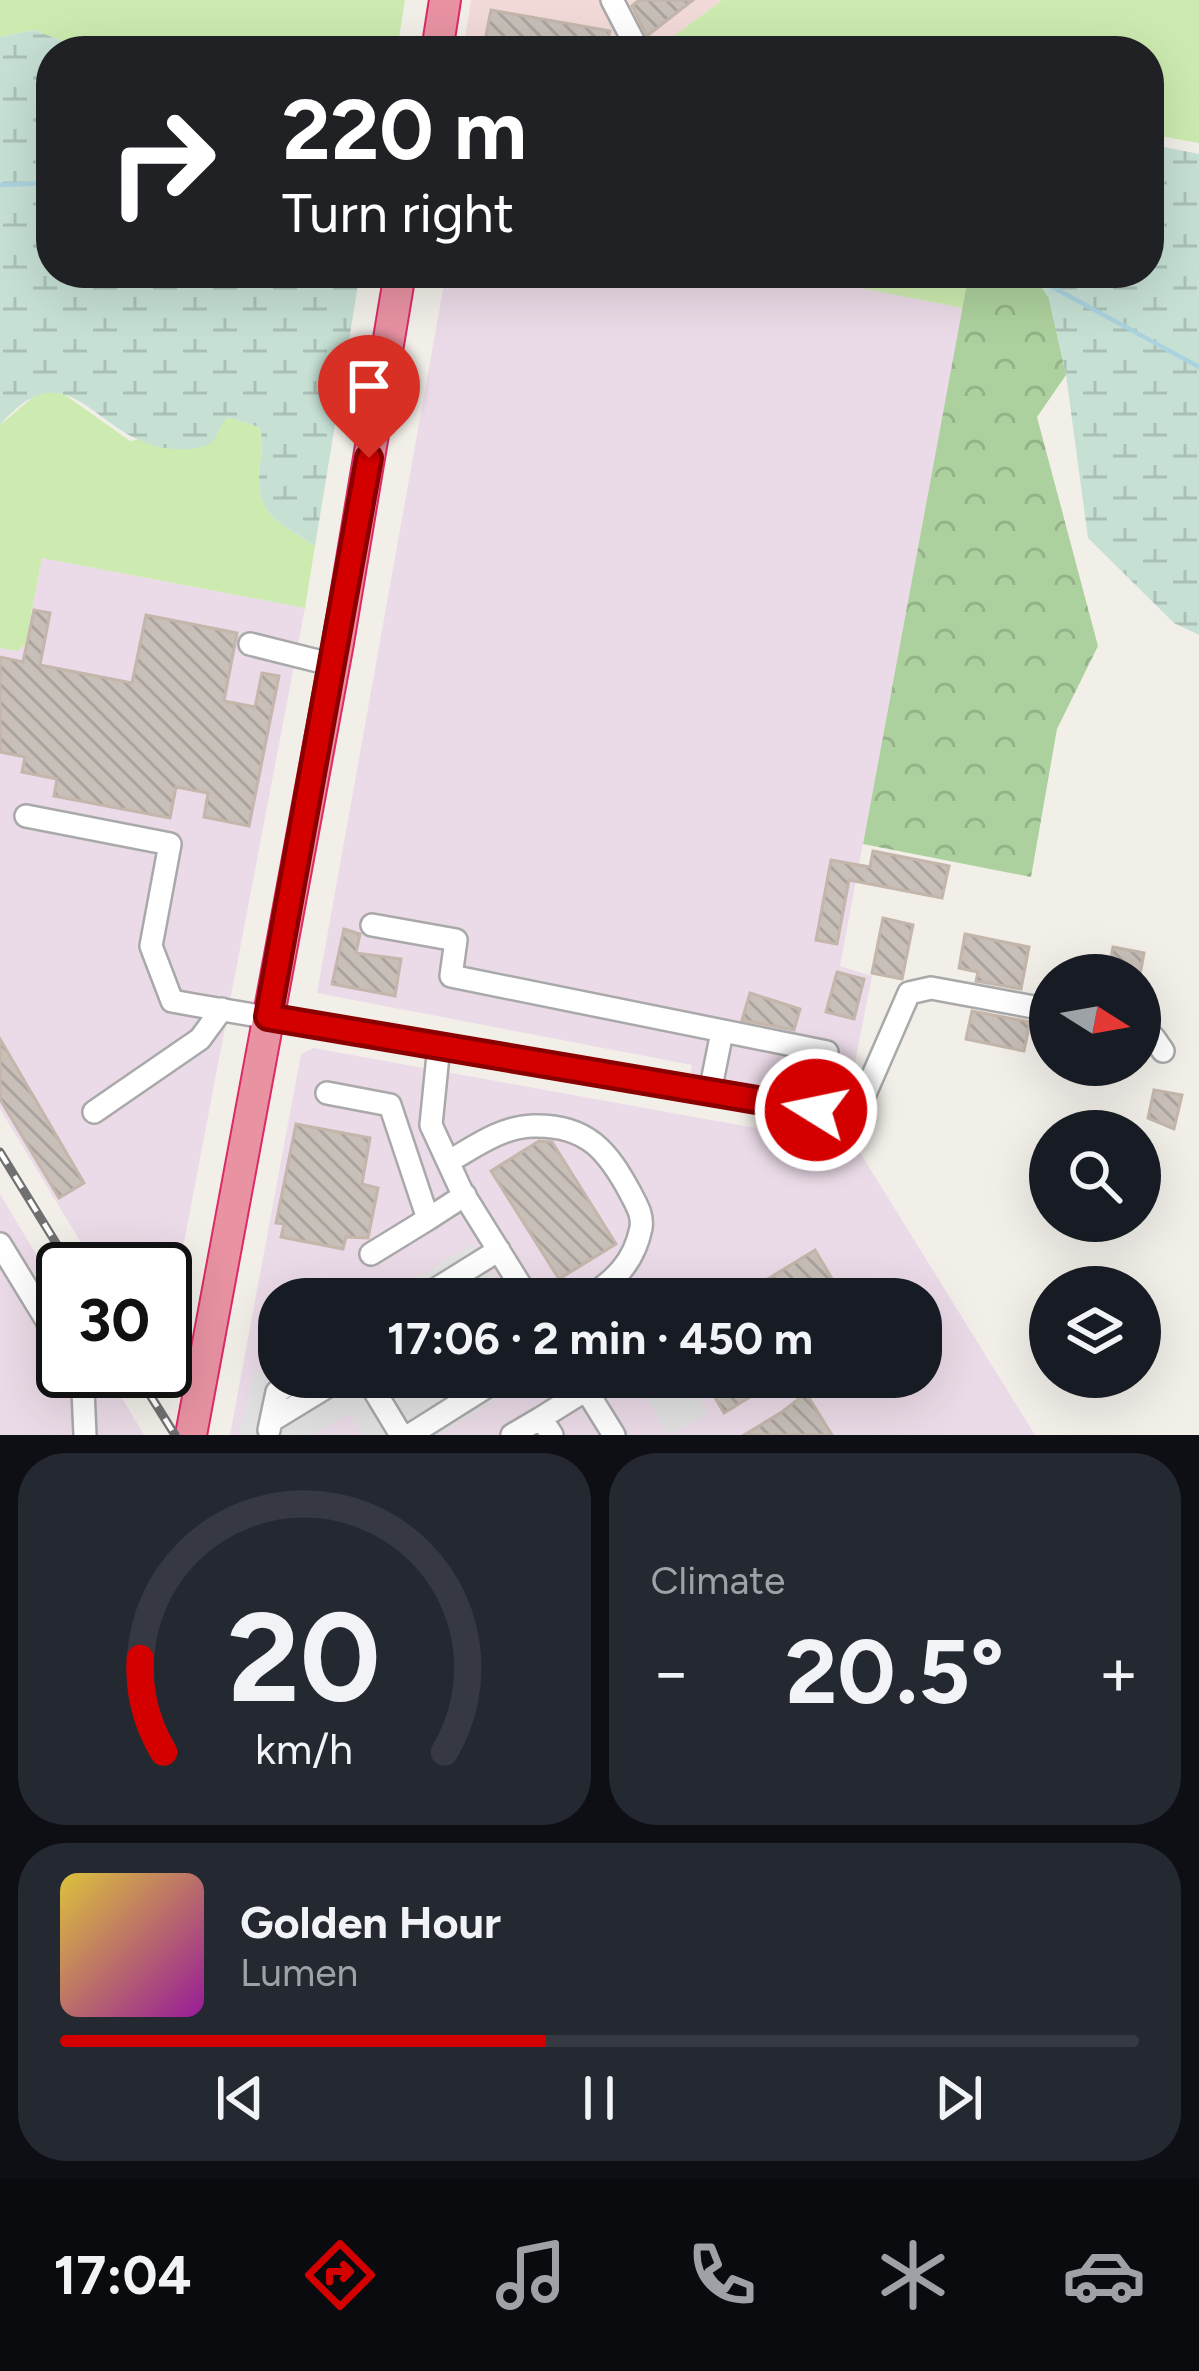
<!DOCTYPE html>
<meta charset="utf-8">
<style>
:root{--surface:#171b24;--page:#242831;--text:#f1f3f6;--muted:#9ea1a6;--line:#363941;--accent:#d40000}
body{margin:0;font-family:Figtree,sans-serif;background:var(--page);color:var(--text);height:100vh;display:flex;flex-direction:column;font-size:45px;white-space:nowrap}
*{box-sizing:border-box;margin:0}
p{font-size:39px;color:var(--muted)}
.icon{flex:none;width:66px;height:66px;fill:none;stroke:currentColor;stroke-width:2;stroke-linecap:round;stroke-linejoin:round}
.map{position:relative;height:1435px;overflow:hidden}
.sheet{display:flex;flex-direction:column;gap:18px;padding:18px;background:#0d0f14;flex:1}
.sheet>*{flex:none}
.guide{position:absolute;left:36px;top:36px;width:1128px;height:252px;border-radius:48px;box-shadow:0 12px 48px #0002;background:#202124;color:#fff;overflow:hidden}
.needle{width:78px;rotate:101deg}
.fabs{position:absolute;left:1029px;top:954px;display:grid;gap:24px}
.fabs a{display:grid;place-items:center;width:132px;height:132px;border-radius:50%;background:var(--surface);box-shadow:0 12px 48px #0002;font-size:60px}
.speed{position:absolute;left:36px;top:1242px;display:flex;gap:24px;font-size:60px;font-weight:700;text-align:center}
.speed>*{display:grid;place-content:center;width:156px;height:156px;border-radius:50%;background:var(--surface);box-shadow:0 12px 48px #0002;line-height:1}
.speed .limit{border:6px solid #111;border-radius:18px;background:#fff;color:#111}
.pin{position:absolute;display:grid;place-items:center;width:102px;height:102px;color:#fff;margin:-123px -51px;border-radius:50% 50% 50% 0;rotate:-45deg;box-shadow:0 0 12px #0007}
.pin .icon{rotate:45deg}
.me{position:absolute;width:132px;margin:-66px;rotate:280deg;stroke-linejoin:round;filter:drop-shadow(0 0 9px #0008)}
.turn{display:flex;align-items:center;gap:42px;height:252px;padding:0 48px;font-size:54px}
.turn .icon{width:156px;height:156px;stroke-width:2.5}
.turn b{display:block;font-size:84px;line-height:102px}
.big{font-size:90px;font-weight:700;line-height:1.1}
.sheet .card{flex:1;display:flex;flex-direction:column;justify-content:center;gap:18px;min-width:0;padding:0 42px;border-radius:48px;background:var(--page)}
.sheet .dial{align-items:center;gap:0}
.dial svg{height:312px;overflow:visible;fill:none;stroke:var(--line);stroke-width:7;stroke-linecap:round;text-anchor:middle}
.dial text{fill:var(--text);stroke:none}
.song{display:flex;align-items:center;gap:36px}
.cover{width:144px;height:144px;border-radius:18px;background:linear-gradient(135deg,hsl(50 70% 55%),hsl(300 70% 35%))}
.played{height:12px;border-radius:6px;background:linear-gradient(90deg,var(--accent) 45%,var(--line) 45%)}
.keys{display:flex;justify-content:space-around;direction:ltr}
.heat{display:flex;justify-content:space-between;align-items:center;font-size:66px;direction:ltr}
.sheet .tiles{flex:1;display:grid;gap:18px;grid-template-columns:1fr 1fr}
.card:last-child{grid-column:span 2}
.trip{position:absolute;left:258px;top:1278px;width:684px;height:120px;border-radius:48px;background:var(--surface);box-shadow:0 12px 48px #0002;font-weight:700;line-height:120px;text-align:center}
.dock{display:flex;height:192px;justify-content:space-around;align-items:center;background:#090b0e;color:var(--muted)}
.dock .icon{width:84px;height:84px}
.dock .on{color:var(--accent)}
.dock b{font-size:54px;color:var(--text)}
.map>svg:first-child{display:block}
.commercial{fill:#f2dad9}
.industrial{fill:#ebdbe8;fill-rule:evenodd}
.grass{fill:#cdebb0}
.forest{fill:url(#forest-crowns)}
.wetland{fill:url(#wetland-marsh)}
.parking{fill:#e2e2e2}
.lines{fill:none;stroke-linecap:round;stroke-linejoin:round}
.stream{stroke:#aad3df;stroke-width:4.5}
.building{fill:url(#building-back-hatch);stroke:#c4b6ab;stroke-width:3}
.minor-casing{stroke:#a9a9a9;stroke-width:26}
.highway-casing{stroke:#dc2a67;stroke-width:34}
.minor{stroke:#fff;stroke-width:21}
.highway{stroke:#e892a2;stroke-width:30}
.rail-casing{stroke:#707070;stroke-width:9}
.rail{stroke:#fff;stroke-width:4.5;stroke-dasharray:14;stroke-linecap:butt}
.route-casing{stroke:#8a0000;stroke-width:30}
.route{stroke:#d40000;stroke-width:21}
</style>
<div class="map">
<svg width="1199" height="1435" viewBox="0 0 1199 1435">
<defs>
<pattern id="forest-crowns" width="20" height="18" patternUnits="userSpaceOnUse" patternTransform="scale(3)"><rect width="20" height="18" fill="#add19e"/><path d="M2 6a3 3 0 1 1 6 0M12 15a3 3 0 1 1 6 0" fill="none" stroke="#95b388"/></pattern>
<pattern id="wetland-marsh" width="20" height="14" patternUnits="userSpaceOnUse" patternTransform="scale(3)"><rect width="20" height="14" fill="#c6e0d4"/><path d="M1 5h8M5 5V1M11 12h8M15 12V8" fill="none" stroke="#aac0b6"/></pattern>
<pattern id="building-back-hatch" width="6" height="6" patternUnits="userSpaceOnUse" patternTransform="scale(3)"><rect width="6" height="6" fill="#c7bfb8"/><path d="M-1 5l2 2M0 0l6 6M5-1l2 2" fill="none" stroke="#aba49e"/></pattern>
</defs>
<rect width="100%" height="100%" fill="#f2efe9"/>
<path class="commercial" d="M471,0H722L654,51H463Z"/>
<path class="industrial" d="M446,273H784L963,308L840,966L872,976L843,1123L687,1094L692,1065L317,993Z
M42,558L305,608L165,1342V1269H97L0,1109V648L16,651L25,645Z
M313,1048L856,1146L1035,1435H230L301,1054ZM279,1299H921V1377H279Z
M0,1194L63,1299V1371H106L144,1435H0Z"/>
<path class="grass" d="M0,0H405L397,51H88L34,30L0,37Z
M722,0H1199V143L1149,134V51H654Z
M784,273H969L963,308Z
M39,392H61L130,441L220,424L228,417L259,427C264,440 262,451 260,465C254,516 277,520 315,546L305,608L42,558L25,645L17,651L0,648V425Z"/>
<path class="forest" d="M969,273H1032L1049,298L1066,375L1037,417L1098,646L1057,729L1031,877L863,844Z"/>
<path class="wetland" d="M34,30L88,51H51V273H360L315,546C277,520 254,516 260,465C262,451 264,440 259,427L228,417C219,425 220,433 213,441C207,447 195,449 187,449C97,456 76,338 0,425V37Z
M1149,144L1199,154V635L1174,623L1088,538L1066,375L1049,298L1032,273H1149Z"/>
<path class="parking" d="M473,1244L508,1299H380Z
M279,1358V1377H532L439,1435H363L349,1413L313,1435H239L253,1374Z
M634,1377H686L708,1414L669,1435Z"/>
<g class="lines">
<path class="stream" d="M0,185L51,183
M1027,273L1199,367"/>
</g>
<path class="building" d="M639,0H693L647,36L632,6Z
M491,10L610,31L606,51H483Z
M34,610L50,613L40,665L132,683L146,615L237,633L224,701L255,707L262,673L279,676L249,826L204,817L208,793L176,787L170,818L54,796L57,779L22,772L25,757L0,752V657L23,662Z
M873,851L949,866L942,898L849,880L837,944L816,940L831,860L870,867Z
M883,918L913,925L902,979L872,973Z
M344,929L360,934L356,953L401,959L395,996L332,984Z
M965,934L1029,947L1021,989L976,981L978,972L959,968Z
M1113,947L1144,953L1140,975H1108Z
M837,972L864,979L854,1019L826,1012Z
M750,993L800,1009L794,1030L742,1020Z
M972,1011L1030,1022L1024,1051L966,1039Z
M0,1039L84,1183L59,1198L0,1099Z
M1154,1090L1182,1095L1174,1129L1148,1118Z
M296,1124L370,1138L362,1184L378,1188L368,1238L346,1237L343,1249L281,1237L284,1224L276,1223Z
M539,1141L552,1142L616,1244L559,1279L491,1171Z
M815,1250L844,1299H735Z
M703,1377H783L724,1413Z
M806,1393L832,1435H744L782,1412Z"/>
<g class="lines">
<g class="minor-casing">
<path id="minor" d="M612,0L637,48
M250,644L334,665
M26,816L170,844L151,946L172,1001L194,1005L849,1116L861,1103L909,993L931,988L1050,1010
M372,925L456,940L451,976L827,1052L816,1110
M1140,1032L1154,1038L1163,1051
M439,1045L431,1125L461,1190L529,1299
M710,1092L722,1032
M327,1093L390,1105L428,1219L465,1195
M94,1112L200,1039L222,1009
M448,1162C474,1147 501,1127 532,1126C587,1124 608,1151 631,1194C637,1206 643,1215 641,1228C634,1263 614,1281 586,1299
M0,1244L63,1347
M371,1254L428,1219
M420,1299L499,1250
M76,1371L83,1390L85,1435
M366,1377L401,1435
M578,1377L614,1435
M541,1418L586,1390
M271,1421L343,1377
M269,1430L277,1392L299,1377
M410,1435L502,1377
M512,1435L541,1418L552,1435"/>
</g>
<g class="highway-casing">
<path id="highway" d="M437,51L445,0
M191,1435L338,643L400,273"/>
</g>
<use href="#minor" class="minor"/>
<use href="#highway" class="highway"/>
<g class="rail-casing">
<path id="rail" d="M0,1152L72,1269
M135,1371L175,1435"/>
</g>
<use href="#rail" class="rail"/>
</g>
<g class="lines">
<g class="route-casing">
<path id="route" d="M369,458L268,1017L816,1110"/>
</g>
<use href="#route" class="route"/>
</g>
</svg>
<div class="fabs">
<a><svg class="needle" viewBox="-14 -14 28 28"><path d="M0-13l5 13h-10z" fill="#e53935"/><path d="M0 13l5-13h-10z" fill="#9ea1a6"/></svg></a>
<a><svg class="icon" aria-label="search" viewBox="0 0 24 24"><circle cx="10" cy="10" r="6"/><path d="M15 15l6 6"/></svg></a>
<a><svg class="icon" aria-label="layers" viewBox="0 0 24 24"><path d="M12 4l9 5-9 5-9-5zM3 14l9 5 9-5"/></svg></a>
</div>
<div class="speed"><div class="limit">30</div></div>
<div class="pin" style="left:369px;top:458px;background:#d93025"><svg class="icon" aria-label="arrive" viewBox="0 0 24 24"><path d="M6 21V4h12l-3 4 3 4H6"/></svg></div>
<svg class="me" style="left:816px;top:1110px" viewBox="-20 -20 40 40"><circle r="17" fill="#d40000" stroke="#fff" stroke-width="3"/><path d="M0-11L8 9 0 5-8 9z" fill="#fff"/></svg>
<div class="trip">17:06 · 2 min · 450 m</div>
<div class="guide">
<div class="turn"><svg class="icon" aria-label="right" viewBox="0 0 24 24"><path d="M7 20v-9h11M14 6l5 5-5 5"/></svg><div><b>220 m</b>Turn right</div></div>
</div>
</div>
<section class="sheet">
<div class="tiles">
<div class="card dial"><svg viewBox="0 0 100 80">
<path d="M14 69A42 42 0 1 1 86 69"/>
<path d="M14 69A42 42 0 0 1 8 45" stroke="#d40000"/>
<text x="50" y="56" font-size="32" font-weight="700">20</text>
<text x="50" y="72" font-size="11">km/h</text>
</svg></div>
<div class="card"><p>Climate</p>
<div class="heat"><a>−</a><b class="big">20.5°</b><a>+</a></div>
</div>
<div class="card">
<div class="song"><i class="cover"></i><div><b>Golden Hour</b><p>Lumen</p></div></div>
<div class="played"></div>
<div class="keys"><svg class="icon" aria-label="previous" viewBox="0 0 24 24"><path d="M18 5L8 12l10 7zM5 5v14"/></svg><svg class="icon" aria-label="pause" viewBox="0 0 24 24"><path d="M8 5v14M16 5v14"/></svg><svg class="icon" aria-label="next" viewBox="0 0 24 24"><path d="M6 5l10 7-10 7zM19 5v14"/></svg></div>
</div>
</div>
</section>
<nav class="dock">
<b>17:04</b>
<svg class="icon on" aria-label="directions" viewBox="0 0 24 24"><path d="M12 3l9 9-9 9-9-9zM9 14v-3h6M13 9l2 2-2 2"/></svg>
<svg class="icon" aria-label="music" viewBox="0 0 24 24"><path d="M9 18V5l10-2v13"/><circle cx="6" cy="18" r="3"/><circle cx="16" cy="16" r="3"/></svg>
<svg class="icon" aria-label="phone" viewBox="0 0 24 24"><path d="M5 4h4l2 5-3 2q2 4 5 5l2-3 5 2v4C11 20 4 13 5 4z"/></svg>
<svg class="icon" aria-label="climate" viewBox="0 0 24 24"><path d="M12 3v18M4 7l16 10M4 17L20 7"/></svg>
<svg class="icon" aria-label="car" viewBox="0 0 24 24"><path d="M5 17H2v-5l4-1 3-4h7l3 4 3 1v5h-3M9 17h6M6 11h13"/><circle cx="7" cy="17" r="2"/><circle cx="17" cy="17" r="2"/></svg>
</nav>
